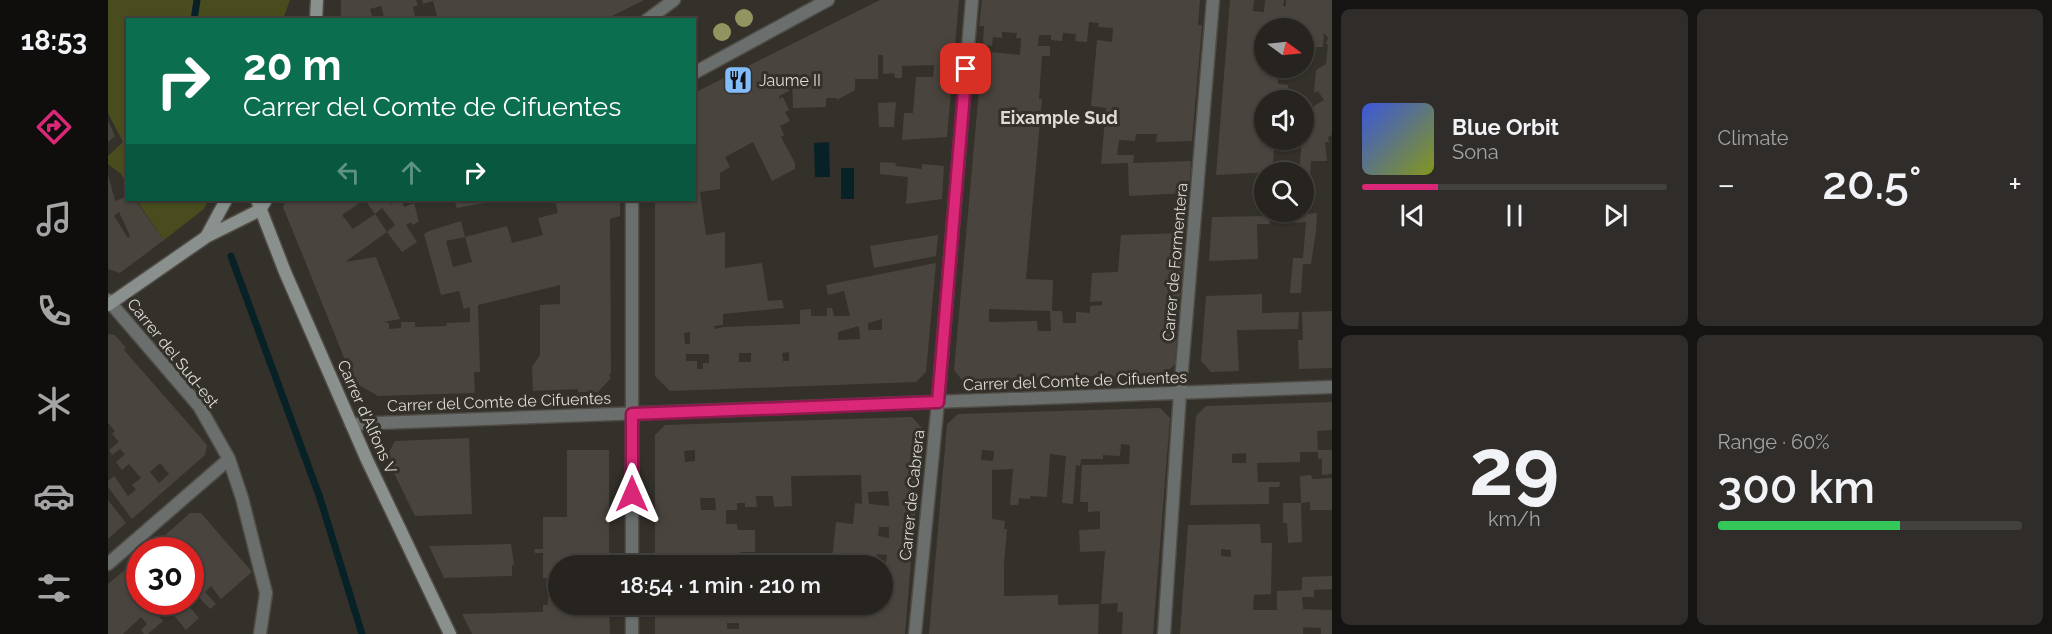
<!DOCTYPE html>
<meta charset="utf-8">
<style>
:root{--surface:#272420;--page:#2f2c29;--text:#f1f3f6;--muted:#a4a4a5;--line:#43413e;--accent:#db2777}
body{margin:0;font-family:Raleway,sans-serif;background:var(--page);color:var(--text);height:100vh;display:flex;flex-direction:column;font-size:22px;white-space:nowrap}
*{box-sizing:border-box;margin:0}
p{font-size:20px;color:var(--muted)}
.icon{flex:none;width:33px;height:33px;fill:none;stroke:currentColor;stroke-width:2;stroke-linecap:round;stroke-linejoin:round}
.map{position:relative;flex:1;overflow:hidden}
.panel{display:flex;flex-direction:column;gap:9px;padding:9px;background:#151412;width:720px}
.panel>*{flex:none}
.top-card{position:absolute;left:18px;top:18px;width:570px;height:183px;border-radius:0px;box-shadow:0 2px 4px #0004,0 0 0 2px var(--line);background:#0b6e4f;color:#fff;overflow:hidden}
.needle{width:39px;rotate:105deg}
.fabs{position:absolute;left:1146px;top:18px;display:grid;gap:12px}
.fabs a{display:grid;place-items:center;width:60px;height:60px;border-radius:50%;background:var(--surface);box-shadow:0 2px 4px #0004,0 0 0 2px var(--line);font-size:30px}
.speed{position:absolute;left:18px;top:537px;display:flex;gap:12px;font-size:30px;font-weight:700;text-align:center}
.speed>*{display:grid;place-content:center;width:78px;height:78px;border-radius:50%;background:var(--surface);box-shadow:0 2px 4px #0004,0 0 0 2px var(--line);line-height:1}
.speed .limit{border:9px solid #d22;background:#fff;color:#111}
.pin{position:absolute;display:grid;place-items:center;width:51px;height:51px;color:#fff;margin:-26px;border-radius:12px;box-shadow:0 3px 9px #0006}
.me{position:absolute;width:66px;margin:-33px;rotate:0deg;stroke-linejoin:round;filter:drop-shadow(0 0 4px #0008)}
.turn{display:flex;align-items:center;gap:21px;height:126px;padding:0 18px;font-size:27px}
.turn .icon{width:78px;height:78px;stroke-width:2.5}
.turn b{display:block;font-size:42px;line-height:51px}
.lanes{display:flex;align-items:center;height:57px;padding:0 18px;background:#0003;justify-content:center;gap:30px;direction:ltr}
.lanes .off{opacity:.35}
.big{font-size:45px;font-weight:600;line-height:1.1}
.panel .tile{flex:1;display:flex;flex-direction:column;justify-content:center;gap:9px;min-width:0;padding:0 21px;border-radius:9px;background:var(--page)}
.panel .dial{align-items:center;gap:0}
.dial b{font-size:78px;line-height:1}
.song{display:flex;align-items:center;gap:18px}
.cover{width:72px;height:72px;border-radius:9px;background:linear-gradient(135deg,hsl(230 70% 55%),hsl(70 70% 35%))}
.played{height:6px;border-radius:3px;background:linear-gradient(90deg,var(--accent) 25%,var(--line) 25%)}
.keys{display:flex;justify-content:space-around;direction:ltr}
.heat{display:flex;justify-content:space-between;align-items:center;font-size:33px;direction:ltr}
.charge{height:9px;border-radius:4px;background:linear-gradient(90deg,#34c759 60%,var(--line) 0)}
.panel .tiles{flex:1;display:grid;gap:9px;grid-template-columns:repeat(2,1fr)}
.trip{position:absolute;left:440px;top:555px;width:345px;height:60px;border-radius:30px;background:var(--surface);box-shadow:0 2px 4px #0004,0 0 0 2px var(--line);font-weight:600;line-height:60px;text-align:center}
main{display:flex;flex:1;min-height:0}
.tabs{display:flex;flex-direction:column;width:108px;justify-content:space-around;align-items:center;background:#100e0d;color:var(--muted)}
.tabs .icon{width:42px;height:42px}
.tabs .active{color:var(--accent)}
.tabs b{font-size:27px;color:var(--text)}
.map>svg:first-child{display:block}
.green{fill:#494c1c}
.water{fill:#072127}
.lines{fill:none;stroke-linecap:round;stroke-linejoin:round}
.stream{stroke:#072127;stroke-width:7}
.building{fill:#49453e;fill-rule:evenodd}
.street-casing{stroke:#4f4c46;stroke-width:15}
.secondary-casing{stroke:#4f4c46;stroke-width:15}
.street{stroke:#6a6e6c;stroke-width:12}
.secondary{stroke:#8a908d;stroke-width:12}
.tree{fill:#929560}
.route-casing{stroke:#8e194d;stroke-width:15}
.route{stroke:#db2777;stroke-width:10}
.labels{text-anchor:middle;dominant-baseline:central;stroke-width:6;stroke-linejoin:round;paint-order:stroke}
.poi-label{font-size:16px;fill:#dfdcd8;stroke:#34302a;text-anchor:start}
.street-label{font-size:16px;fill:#dfdcd8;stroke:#34302a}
.neighbourhood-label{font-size:18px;font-weight:bold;fill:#dfdcd8;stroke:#34302a}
</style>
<main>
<nav class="tabs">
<b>18:53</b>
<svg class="icon active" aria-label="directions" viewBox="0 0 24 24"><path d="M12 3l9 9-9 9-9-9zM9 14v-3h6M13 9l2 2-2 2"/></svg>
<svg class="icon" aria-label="music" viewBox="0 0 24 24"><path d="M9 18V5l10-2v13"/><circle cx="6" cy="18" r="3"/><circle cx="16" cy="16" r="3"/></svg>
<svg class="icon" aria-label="phone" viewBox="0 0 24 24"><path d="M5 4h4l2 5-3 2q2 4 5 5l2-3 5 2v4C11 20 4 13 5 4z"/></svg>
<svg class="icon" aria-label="climate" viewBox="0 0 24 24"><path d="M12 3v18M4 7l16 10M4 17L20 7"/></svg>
<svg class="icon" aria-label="car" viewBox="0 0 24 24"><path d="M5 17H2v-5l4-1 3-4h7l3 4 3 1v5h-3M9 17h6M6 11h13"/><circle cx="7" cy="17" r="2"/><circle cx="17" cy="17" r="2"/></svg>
<svg class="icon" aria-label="filters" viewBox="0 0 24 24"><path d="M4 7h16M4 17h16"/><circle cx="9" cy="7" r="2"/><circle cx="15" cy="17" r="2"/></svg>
</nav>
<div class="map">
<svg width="1224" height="634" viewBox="0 0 1224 634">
<rect width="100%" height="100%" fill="#34302a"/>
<path class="green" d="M0,0H182L175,19L20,20L19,185L13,174L0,164V156L15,142L0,113Z
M28,200H100L96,209L56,240Z"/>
<path class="water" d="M721,142L722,177H707L706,143Z
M733,168H746V199H733Z"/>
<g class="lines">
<path class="stream" d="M86,20L89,0
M123,256L212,498L254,634"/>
</g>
<path class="building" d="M233,0H308L310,5L305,7L307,16H305L306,20H270L276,17L273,6L262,9L265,20H233Z
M314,0H536L496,20H330L325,1L315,4Z
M772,0H851L839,137L794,140L796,113H805L808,77H825L826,65L794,66V78H787L786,73L775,74V55H770V79H747V90L729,100V98H718V107L685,108L684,80L677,83L681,91L671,96L672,99L675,97L681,110L677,112L682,121L672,126L676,135L673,137L687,163V169L664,181L645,142L617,157L622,167L612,173V189L592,192L598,235L617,232V268L654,263L660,301L674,300L676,308L615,314V325L606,326L607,329L616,327L692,324V310L703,309V316H719V308H724L726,316H742L736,291L720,295L718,285L828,263L818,372L808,382L562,391L547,376V200H586V93ZM774,319V330H760V323ZM751,326L752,339L730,340V332ZM582,332V344H577L576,333ZM681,352V361H675L674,353ZM631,353H643V362H631ZM578,354H601V363H595V369H589V361H578Z
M874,0H1092L1090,25H1094L1084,141L1048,142L1049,134H1028L1027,141L1011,140L1009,155H1026L1025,163L1083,161L1081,193L1021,196L1020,163L993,164L998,108L983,106L989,40L1004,42L1005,28L990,27L991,23L981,22L979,42L967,41L968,34L955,33L954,41L943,40V35H931L930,46H942V56H934L931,99H934L918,279L945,280L944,311H954L955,323H968V312L982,313V306L994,305V301L982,302L984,273L1010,272L1013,235L1076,233L1067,364L1057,374L1011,375L1009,379H995L993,376L854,380L846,370L874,56L883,57L884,52L912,55L913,38H908L909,33L894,32V38L885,37L884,46L875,45L876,26H871ZM881,309L942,311L943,331H930L929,321L881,322Z
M1122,0H1146L1145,11L1156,12L1157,0H1176L1175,6H1178V0H1224V135L1220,137L1221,142H1217L1219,161H1203L1199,214L1209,213L1208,231L1203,264H1195L1193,293H1182L1185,258H1195L1198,222L1187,223V216H1163V212H1196V172H1191L1194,140H1196V114H1205L1206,106L1216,100L1210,91L1206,93L1208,70L1218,64L1220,45L1218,43L1220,38L1216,33L1215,47H1196V28H1156V68H1181V80L1170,79V84L1180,85L1179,100H1156V140L1167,141L1164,172L1108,175Z
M788,102L786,127H771L770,103Z
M0,121L7,136L0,142Z
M772,162L788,163L787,166L814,169V164L836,166L834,199L798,204L800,177L772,174Z
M0,174L7,201L20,196V200H27L56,240L12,273L0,269ZM11,212L22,236L20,238L6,216Z
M178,200H256L234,215L245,229L267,214L279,232L237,262L268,257L292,319L275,322L281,323V329L293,328V322H307V327L339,326L338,323L362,322V307L356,309L351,291L333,295L316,234L321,231L353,221L357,237L338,241L345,267L364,262L357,237L399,226L404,243L435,235L430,218L450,213L447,200H512V216L502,219L503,373L501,375L503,378L490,392H470V389L425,391L424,367L432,355V305L452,304V285L370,305L372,372H366L367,393L270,396L246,382L175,207Z
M257,200H280L283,204L290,201L289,200H294L296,207L306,203L311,222L304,225L303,222L298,225L309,242L294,252L279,232L287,225L274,208L267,214Z
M346,200H386L387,201L349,208Z
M1161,216L1162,224H1149L1150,259L1101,261L1104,217Z
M830,235L828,256L766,268L762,246Z
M1154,294V313L1191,312L1190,329L1129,330L1131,371L1103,372L1093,361L1098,296Z
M1224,311V368L1191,369L1190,340H1195L1194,312Z
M0,334L7,335L18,348L16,350L99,445L97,455L24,519L0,487V481L6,476L20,496L28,490L24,485L33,478L21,464L14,470L8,462L17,454L12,449L4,455L1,450L11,442L4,434L7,431L0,423ZM52,463L61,474L51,483L42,472Z
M1224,402V430L1209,431L1210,452H1192V462L1149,463L1150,482H1172L1171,487H1161V504L1082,505L1088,416L1098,406ZM1138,453V463H1124V454Z
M1052,408L1062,418L1045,634H1014L1015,612H1009L1010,603L993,604L997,551L972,552L971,530L992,529V511L980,512V502H972L974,465L1021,464L1022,445L1013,444L1012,456L995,455V459H973L972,466L968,465L965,504L954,503L958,456L942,454L939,497L922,496V499L911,498L910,505H902L905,469L884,470V519L897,521L896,529H899L896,564V596L950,595V605L991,604L990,634H821L839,424L850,414ZM874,450L886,451L885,461L873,460Z
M804,417L814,428L797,634H547V604H774V566H739L740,561L724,559L728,522L745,524L747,503L754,504L753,475L683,476L684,506L666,507L665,496H648L649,507H637V503H629V510H618V524H629L630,530H647V552H632V566H547V435L557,425ZM587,450V461L577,462L576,451ZM780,491L781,506L761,504L760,492ZM592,498H607L608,510H593ZM771,527H781V538L770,536ZM769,554L779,555L778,564L768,563ZM619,623H631V629H619Z
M361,438L364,514L307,516L278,457L287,441Z
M459,450H501V566H450V604H501L502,634H364L354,614L435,612V605H440V578H435V553H427L426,549H435V517H459Z
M1210,450H1224V474L1214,475V459H1210Z
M1203,475L1204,479L1224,478V510H1202V502L1193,503L1192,476Z
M0,500L18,523L0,539Z
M1175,503H1193L1194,542L1180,543L1179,523H1175Z
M82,513H93L144,572L113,599L103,586L97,592L108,604L102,609L82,588L86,584L82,579V550H39L46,545L51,550L60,543L55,537Z
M1152,524L1153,543H1164L1163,594L1146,595L1145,610H1169V591L1194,590V577L1224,576V589L1206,590V597H1194L1195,609L1224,610V634H1213V628L1195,627V634H1072L1080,525ZM1113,549L1123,550V557L1113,556Z
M403,544L406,565H404V576H398L336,578L321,546Z
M32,557V602H51L43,608L55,621L40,634H36L33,630L39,624L33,617L15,634H0V584Z
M72,604L75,608L79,604L91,618L78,630L63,612Z"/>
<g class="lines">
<g class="street-casing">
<path id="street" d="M539,20L566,0
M586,73L720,0
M524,200V566
M0,300L91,406L121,459L134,498L158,593L152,634
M243,424L1224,387
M0,564L121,459
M524,604V634
M807,634L830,402L864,0
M1056,634L1072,393L1105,0"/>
</g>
<g class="secondary-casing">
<path id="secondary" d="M208,20L209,0
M149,200L177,272L259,460L342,634
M98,237L118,200
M0,305L98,237L152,210L158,200"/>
</g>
<use href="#street" class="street"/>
<use href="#secondary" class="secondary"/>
</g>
<g class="tree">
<circle cx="636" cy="18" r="9"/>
<circle cx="614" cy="32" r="9"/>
</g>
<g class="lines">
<g class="route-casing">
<path id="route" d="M524,494V414L830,402L858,69"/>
</g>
<use href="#route" class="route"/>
</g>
<defs>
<g id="restaurant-square" transform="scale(1.5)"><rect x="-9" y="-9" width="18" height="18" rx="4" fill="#83bcfb" stroke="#34302a"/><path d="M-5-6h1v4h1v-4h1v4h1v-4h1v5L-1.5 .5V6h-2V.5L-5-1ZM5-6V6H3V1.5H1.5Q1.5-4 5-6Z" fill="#111"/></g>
</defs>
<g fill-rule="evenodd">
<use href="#restaurant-square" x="630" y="80"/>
</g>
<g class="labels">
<g class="poi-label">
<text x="651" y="80">Jaume II</text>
</g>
<g class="street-label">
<text transform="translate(1067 262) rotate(-85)">Carrer de Formentera</text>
<text transform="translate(65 353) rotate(51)">Carrer del Sud-est</text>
<text transform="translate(967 381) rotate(-2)">Carrer del Comte de Cifuentes</text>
<text transform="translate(391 402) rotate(-2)">Carrer del Comte de Cifuentes</text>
<text transform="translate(259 417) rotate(66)">Carrer d'Alfons V</text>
<text transform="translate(804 495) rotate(-84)">Carrer de Cabrera</text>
</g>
<g class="neighbourhood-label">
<text x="951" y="117">Eixample Sud</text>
</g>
</g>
</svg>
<div class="fabs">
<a><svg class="needle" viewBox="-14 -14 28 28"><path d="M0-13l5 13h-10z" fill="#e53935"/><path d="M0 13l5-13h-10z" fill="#a4a4a5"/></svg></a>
<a><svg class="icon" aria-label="sound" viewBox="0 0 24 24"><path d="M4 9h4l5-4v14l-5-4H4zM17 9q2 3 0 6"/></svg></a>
<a><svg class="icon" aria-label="search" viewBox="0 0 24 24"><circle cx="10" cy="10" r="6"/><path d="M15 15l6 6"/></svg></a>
</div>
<div class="speed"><div class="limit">30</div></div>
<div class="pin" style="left:858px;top:69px;background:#d93025"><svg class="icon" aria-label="arrive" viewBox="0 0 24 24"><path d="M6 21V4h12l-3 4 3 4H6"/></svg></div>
<svg class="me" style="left:524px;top:494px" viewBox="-20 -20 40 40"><path d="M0-17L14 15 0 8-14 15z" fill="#db2777" stroke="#fff" stroke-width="4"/></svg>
<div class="trip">18:54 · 1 min · 210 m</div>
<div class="top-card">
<div class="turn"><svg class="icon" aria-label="right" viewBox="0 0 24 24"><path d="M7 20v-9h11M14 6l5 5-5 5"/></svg><div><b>20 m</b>Carrer del Comte de Cifuentes</div></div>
<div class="lanes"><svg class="icon off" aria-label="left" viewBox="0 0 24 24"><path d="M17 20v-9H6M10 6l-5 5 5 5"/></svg><svg class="icon off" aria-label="ahead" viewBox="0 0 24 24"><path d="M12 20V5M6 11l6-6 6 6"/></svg><svg class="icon" aria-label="right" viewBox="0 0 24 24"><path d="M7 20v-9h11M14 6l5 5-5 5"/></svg></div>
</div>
</div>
<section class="panel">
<div class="tiles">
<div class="tile">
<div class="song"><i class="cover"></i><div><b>Blue Orbit</b><p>Sona</p></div></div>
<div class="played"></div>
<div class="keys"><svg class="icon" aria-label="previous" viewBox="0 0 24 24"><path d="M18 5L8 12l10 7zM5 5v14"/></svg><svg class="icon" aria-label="pause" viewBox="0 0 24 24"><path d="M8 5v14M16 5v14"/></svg><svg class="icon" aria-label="next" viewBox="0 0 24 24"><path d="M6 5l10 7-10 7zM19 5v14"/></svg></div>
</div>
<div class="tile"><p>Climate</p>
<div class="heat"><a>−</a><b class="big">20.5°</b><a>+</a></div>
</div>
<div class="tile dial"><b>29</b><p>km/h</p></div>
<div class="tile"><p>Range · 60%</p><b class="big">300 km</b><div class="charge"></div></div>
</div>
</section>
</main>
